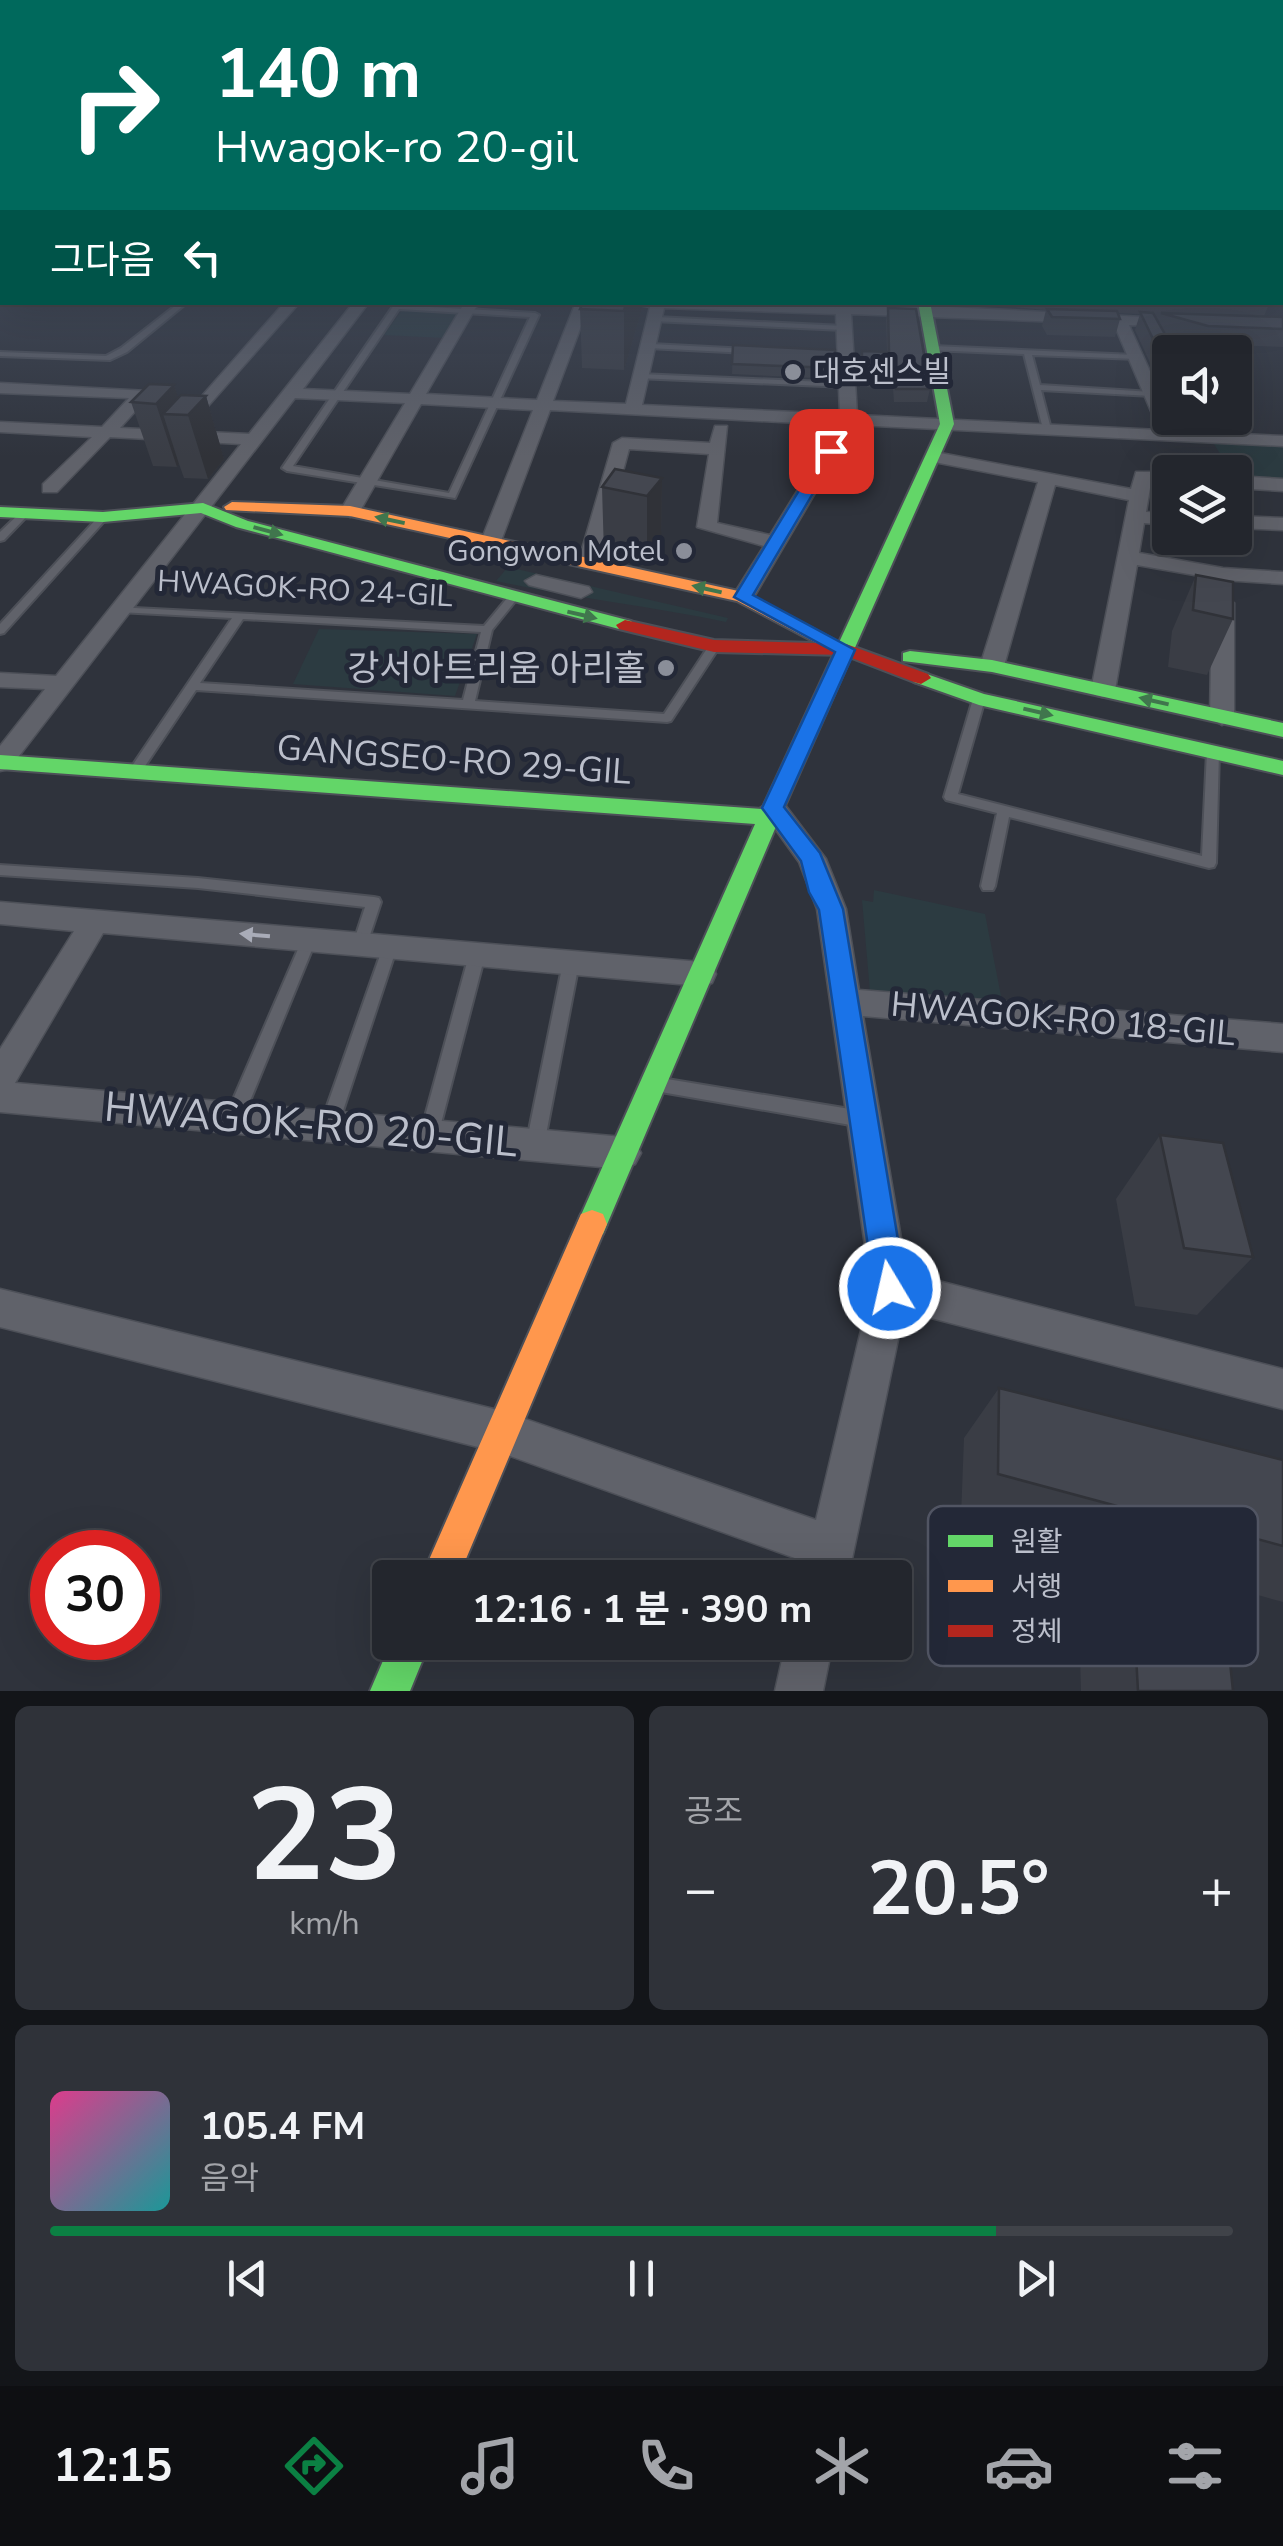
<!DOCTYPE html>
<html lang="ko">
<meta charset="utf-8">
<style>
:root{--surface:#23262d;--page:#2f3239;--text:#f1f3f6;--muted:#a3a5aa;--line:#404349;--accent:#0b8043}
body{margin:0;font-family:"Nunito Sans","Noto Sans KR",sans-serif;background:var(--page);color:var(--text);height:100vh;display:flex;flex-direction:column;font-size:38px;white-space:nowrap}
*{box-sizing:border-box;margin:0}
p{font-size:32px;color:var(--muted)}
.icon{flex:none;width:55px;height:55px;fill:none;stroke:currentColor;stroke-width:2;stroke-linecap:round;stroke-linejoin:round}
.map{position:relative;height:1691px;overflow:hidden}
.sheet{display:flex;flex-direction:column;gap:15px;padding:15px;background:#131519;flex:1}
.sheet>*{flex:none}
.hud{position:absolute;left:0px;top:0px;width:1285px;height:305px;box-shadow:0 10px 40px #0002,0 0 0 2px var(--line);background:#00695c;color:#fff;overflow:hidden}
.tools{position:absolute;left:1152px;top:335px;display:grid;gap:20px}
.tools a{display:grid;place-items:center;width:100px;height:100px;border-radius:10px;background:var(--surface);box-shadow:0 10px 40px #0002,0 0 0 2px var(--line);font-size:50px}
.speed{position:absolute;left:30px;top:1530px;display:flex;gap:20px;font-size:50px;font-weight:700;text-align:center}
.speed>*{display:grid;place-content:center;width:130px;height:130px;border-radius:50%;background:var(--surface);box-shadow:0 10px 40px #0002,0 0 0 2px var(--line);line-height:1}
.speed .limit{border:15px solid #d22;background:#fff;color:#111}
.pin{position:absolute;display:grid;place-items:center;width:85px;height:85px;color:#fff;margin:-42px;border-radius:20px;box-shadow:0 5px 15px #0006}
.me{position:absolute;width:110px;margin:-55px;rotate:351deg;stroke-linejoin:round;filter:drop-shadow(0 0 8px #0008)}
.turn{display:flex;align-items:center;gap:35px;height:210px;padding:0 50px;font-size:45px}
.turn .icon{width:130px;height:130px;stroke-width:2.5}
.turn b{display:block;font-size:70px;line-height:85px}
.then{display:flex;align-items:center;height:95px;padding:0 50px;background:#0003;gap:20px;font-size:38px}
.big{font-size:75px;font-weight:700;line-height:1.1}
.sheet .card{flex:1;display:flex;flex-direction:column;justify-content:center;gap:15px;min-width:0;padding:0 35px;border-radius:15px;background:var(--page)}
.sheet .dial{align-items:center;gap:0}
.dial b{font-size:130px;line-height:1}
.song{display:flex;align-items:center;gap:30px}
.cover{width:120px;height:120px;border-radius:15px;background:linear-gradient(135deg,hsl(330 70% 55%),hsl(180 70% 35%))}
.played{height:10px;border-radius:5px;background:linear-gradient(90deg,var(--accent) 80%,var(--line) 80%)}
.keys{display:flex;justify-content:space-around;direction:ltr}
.heat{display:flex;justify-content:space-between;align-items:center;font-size:55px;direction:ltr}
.sheet .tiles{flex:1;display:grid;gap:15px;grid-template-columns:1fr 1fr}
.card:last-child{grid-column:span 2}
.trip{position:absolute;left:372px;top:1560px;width:540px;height:100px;border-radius:10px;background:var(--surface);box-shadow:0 10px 40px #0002,0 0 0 2px var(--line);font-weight:700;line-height:100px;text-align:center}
.menu{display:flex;height:160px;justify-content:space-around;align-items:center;background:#0e0f12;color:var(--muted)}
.menu .icon{width:70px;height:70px}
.menu .current{color:var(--accent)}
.menu b{font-size:45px;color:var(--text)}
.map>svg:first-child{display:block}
.green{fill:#2c3b41}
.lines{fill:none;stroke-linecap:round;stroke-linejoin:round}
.lane-casing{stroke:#4d5058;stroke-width:4}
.street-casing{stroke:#4d5058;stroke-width:3}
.fast-casing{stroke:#4d5058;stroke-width:4}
.slow-casing{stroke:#4d5058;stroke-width:4}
.jam-casing{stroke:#4d5058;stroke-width:4}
.lane{fill:#60626a;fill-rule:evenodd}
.street{fill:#60626a;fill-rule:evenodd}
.fast{fill:#63d668;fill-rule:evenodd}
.slow{fill:#ff974d;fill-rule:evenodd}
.jam{fill:#b3261e;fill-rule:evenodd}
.wall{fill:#3a3d45}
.shaded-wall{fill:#303238}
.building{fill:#444750;stroke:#303238;stroke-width:2.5}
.oneway{fill:#40764d}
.oneway2{fill:#a9acb8}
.route{fill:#1a73e8;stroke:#114b97;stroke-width:2.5}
.poi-dot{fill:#8a8e99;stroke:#232837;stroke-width:4}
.labels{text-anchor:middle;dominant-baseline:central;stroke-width:10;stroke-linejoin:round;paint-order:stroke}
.far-poi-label{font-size:30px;fill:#bbbfcb;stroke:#232837;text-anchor:start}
.far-street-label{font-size:30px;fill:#bbbfcb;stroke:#232837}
.poi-label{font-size:35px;fill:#bbbfcb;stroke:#232837;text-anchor:end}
.street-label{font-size:35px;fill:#bbbfcb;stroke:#232837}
.near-street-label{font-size:42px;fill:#bbbfcb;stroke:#232837}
.key{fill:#232837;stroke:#515563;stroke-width:2.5}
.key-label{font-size:28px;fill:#bbbfcb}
</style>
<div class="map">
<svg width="1283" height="1691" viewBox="0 0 1283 1691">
<rect width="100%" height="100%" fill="#2f333c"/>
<path class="green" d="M402,310L457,314L443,338L384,335Z
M1212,441L1283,444V482L1235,477Z
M508,567L728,618L726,622C649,606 572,598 496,581Z
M319,629L477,634L455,696L293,684Z
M874,890L985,914L1002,1001L870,992L862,900L873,902Z"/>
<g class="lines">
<g class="lane-casing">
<path id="lane" d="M0,270H2V274H0Z
M180,302H188L127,352L110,360L0,356V352L106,356L121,348Z
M394,305L535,313L539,315L455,498L287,471L282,468ZM399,309L530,317L449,493L293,466Z
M656,317L844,326L848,328L844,330L653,321L652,319Z
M651,344L748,349L752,351L748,353L648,348V344Z
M933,346L1135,355L1139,357L1138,359L1032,355L1040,385L1152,392L1156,394L1152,396L1041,390L1051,429L1047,432L1043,429L1024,354L930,350V346Z
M640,374L847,383L851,385L847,387L637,378L636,376Z
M21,512L29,514L4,540L0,541V532Z
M100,515L108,517L4,633L0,634V624Z
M512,596L517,599L492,630L475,701L664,714L710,644H718L720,646L671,721L667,722L196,690L139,775H129L128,772L232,618L119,612L114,609L115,607L484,626L508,597ZM243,619L481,632L463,700L200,683Z
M979,695L985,699L958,794L1202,856L1207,752L1213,748L1217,749L1219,752L1216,863L1214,867L1209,868L1009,817L995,886L993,890H983L981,886L997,813L946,800L944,797L973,699Z
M0,865L198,878L374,897L379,898L381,902L367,944L365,948H355L353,944L365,907L198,888L0,875Z
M309,934L314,936L316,940L243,1118L240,1123L234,1126L228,1123L225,1118L302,940L304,936Z
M390,941L395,943L397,947L338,1126L335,1131L329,1134L323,1131L320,1126L383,947L385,943Z
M477,949L482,951L485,955L438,1135L435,1141L429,1143L423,1141L420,1135L469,955L472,951Z
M571,957L576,959L579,963L544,1145L541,1151L535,1153L529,1151L526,1145L563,963L566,959Z
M661,1078L862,1111L868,1114L871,1119L868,1124L862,1127L661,1092L655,1090L653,1085L655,1080Z"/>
</g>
<g class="street-casing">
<path id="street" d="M1282,243H1283V251H1282Z
M1282,268H1283V276H1282Z
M285,302H300L186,431L249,434L354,302H369L303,389L410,394L465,302H479L426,394L537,400L576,302H590L553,401L626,404L650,307L623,302H850L1202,320L1204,323L1197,327L1129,325L1177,431L1283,436V446L855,425L754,597L743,603L732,597L764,546L697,527L709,454L629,449L598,563L595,567H581L578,563L613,443L622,438L710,443L715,426H727L717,523L770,535L838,425L550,410L501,541L491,547L481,541L533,410L421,404L360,511L350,517L340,511L405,403L295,398L9,769L0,771V746L45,689L0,687V673L56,676L241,444L110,437L57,492H43V484L92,437L0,432V422L102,427L129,398L0,393V383L148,391V397L120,428L184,431L176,426L179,422ZM664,308L836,314L840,414L642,405ZM851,314L1114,324L1159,430L857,415Z
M935,452L1131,489L1136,472H1170V484L1151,482L1146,512L1170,513V525L1144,523L1139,553L1223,568L1283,572V584L1223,580L1137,565L1115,690L1103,697L1095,695L1091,690L1129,500L1055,485L1004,666L1000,671H984L980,666L1038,482L929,461L926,457Z
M1235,476L1283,479V491L1235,488Z
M1235,516L1283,518V530L1235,528Z
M536,575L589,587L592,592L581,598L529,585L525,581Z
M1223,597L1234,603V717L1222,725L1210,717L1212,603Z
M773,799L782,801L826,859L846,909L859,990L1283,1024V1052L863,1016L907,1273L1283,1369V1409L904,1311L848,1578H802L806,1562L502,1453L0,1327V1289L502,1411L816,1520L871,1288L817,909L799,862L760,808Z
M0,902L701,962L712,965L716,974L712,983L701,986L103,933L15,1083L623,1137L635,1142L641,1153L635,1164L623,1169L0,1112V1049L74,931L0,924Z
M786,1642H833L823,1691H775Z"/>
</g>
<g class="fast-casing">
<path id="fast" d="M918,302H930L954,424L780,817L603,1234L592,1238L581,1234L577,1224L755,824L0,769V755L762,809L940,424Z
M203,503L248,521L631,621L634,625L631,629H619L236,527L201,513L103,522L0,517V507L103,512Z
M910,651L992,660L1283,723V737L992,672L903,661V653Z
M921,672L984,694L1283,761V775L979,705L914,682L911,678Z
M391,1642H430L410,1691H370Z"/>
</g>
<g class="slow-casing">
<path id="slow" d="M1282,296H1283V303L1279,302H1282Z
M232,502L350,506L743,592L842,644L840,648H826L737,601L350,516L226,510L224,507Z
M592,1210L603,1214L607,1224L458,1578H421L581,1214Z"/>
</g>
<g class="jam-casing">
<path id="jam" d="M625,620L714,640L846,644L928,674L931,678L921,684L914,682L844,655L714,652L619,629L616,625Z"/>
</g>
<use href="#lane" class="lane"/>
<use href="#street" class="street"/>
<use href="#fast" class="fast"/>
<use href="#slow" class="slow"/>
<use href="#jam" class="jam"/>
</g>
<path class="wall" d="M0,220H2V241L0,235Z
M642,302V309L624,370L582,368L580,309Z
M962,302H1270L1264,316L1283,317V347L1201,344L1164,333L1170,352V400H1167L1135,330L1140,314L1117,313L1120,319L1115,337L1047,335L1042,326L1046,310Z
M888,308L930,389L927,402H894L893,388L860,387V363L862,351L887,352L886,320Z
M733,345L836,368L835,379L732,374Z
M174,385L178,398L206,396L224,459L208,479L184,478L179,464L177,467L153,466L131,402Z
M662,478L661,544L647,563L604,554L602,487Z
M1196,575L1233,619L1207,675L1168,667L1172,631Z
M1160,1135L1253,1257L1197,1315L1135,1306L1116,1199Z
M999,1388L1283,1460V1602L1222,1585L1233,1691H1081L1077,1549L961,1517L964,1438Z"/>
<path class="shaded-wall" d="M626,302H642V309L624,370V311Z
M174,385L184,415L163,414L179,464L177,467L156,404Z
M206,396L224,459L208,479L188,415Z
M662,478L661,544L647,563V496Z"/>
<path class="building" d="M583,302H626L624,311L580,309Z
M888,308L916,309L930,389H896L895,376L862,375V351L889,352Z
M1047,309L1117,311L1120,319L1052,317Z
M1140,312L1153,313L1175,352H1170V374Z
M1161,313L1283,317V329L1208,326Z
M733,345L835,350L836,368L732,364Z
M149,384L174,385L156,404L131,402Z
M181,395L206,396L188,415L163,414Z
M615,469L662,478L647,496L602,487Z
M1196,575L1233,582V619L1193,610Z
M1160,1135L1223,1143L1253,1257L1184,1248Z
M999,1388L1283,1460V1546L1216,1528L1233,1691H1138L1128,1509L998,1474Z"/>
<defs><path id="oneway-solid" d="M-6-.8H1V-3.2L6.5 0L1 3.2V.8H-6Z" transform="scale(2.5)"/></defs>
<g class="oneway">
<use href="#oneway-solid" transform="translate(390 520) rotate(-168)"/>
<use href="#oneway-solid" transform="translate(268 531) rotate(15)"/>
<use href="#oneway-solid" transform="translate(707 589) rotate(-167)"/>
<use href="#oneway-solid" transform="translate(582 615) rotate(13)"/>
<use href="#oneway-solid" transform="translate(1154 701) rotate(-167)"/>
<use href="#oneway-solid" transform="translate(1038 712) rotate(13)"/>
</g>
<use class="oneway2" href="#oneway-solid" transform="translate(255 935) rotate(-175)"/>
<linearGradient id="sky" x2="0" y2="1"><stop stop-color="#1a1c21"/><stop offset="0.48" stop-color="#475061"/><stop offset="1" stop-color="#475061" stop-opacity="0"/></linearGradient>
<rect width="1283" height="457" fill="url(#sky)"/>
<path class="route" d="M831,447L838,451L753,595L855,650L784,807L820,853L843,909L906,1288L901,1299L890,1304L879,1299L874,1288L819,910L809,892L801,861L762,808L835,652L734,597L823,451Z"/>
<g class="poi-dot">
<circle cx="793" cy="372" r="10"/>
<circle cx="684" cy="551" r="10"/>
<circle cx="666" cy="668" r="10"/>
</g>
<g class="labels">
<g class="far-poi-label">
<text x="813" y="372">대호센스빌</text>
<text x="664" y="551" text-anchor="end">Gongwon Motel</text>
</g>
<g class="far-street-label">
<text transform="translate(305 589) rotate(3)">HWAGOK-RO 24-GIL</text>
</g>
<g class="poi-label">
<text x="646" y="668">강서아트리움 아리홀</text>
</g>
<g class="street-label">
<text transform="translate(454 760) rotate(4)">GANGSEO-RO 29-GIL</text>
<text transform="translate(1063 1019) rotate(5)">HWAGOK-RO 18-GIL</text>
</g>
<g class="near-street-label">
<text transform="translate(311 1125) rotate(5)">HWAGOK-RO 20-GIL</text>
</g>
</g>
<rect x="928" y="1506" width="330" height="160" rx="15" class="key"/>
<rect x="948" y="1535" width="45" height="12" fill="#63d668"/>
<rect x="948" y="1580" width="45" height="12" fill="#ff974d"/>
<rect x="948" y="1625" width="45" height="12" fill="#b3261e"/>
<g class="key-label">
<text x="1011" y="1551">원활</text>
<text x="1011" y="1596">서행</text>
<text x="1011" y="1641">정체</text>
</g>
</svg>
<div class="tools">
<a><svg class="icon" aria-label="sound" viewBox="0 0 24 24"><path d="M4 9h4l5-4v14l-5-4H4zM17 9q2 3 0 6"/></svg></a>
<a><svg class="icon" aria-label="layers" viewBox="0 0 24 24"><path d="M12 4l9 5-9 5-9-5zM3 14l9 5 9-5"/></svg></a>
</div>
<div class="speed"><div class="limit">30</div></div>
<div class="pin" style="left:831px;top:451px;background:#d93025"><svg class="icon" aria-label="arrive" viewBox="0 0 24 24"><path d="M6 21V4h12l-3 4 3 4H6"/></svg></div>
<svg class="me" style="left:890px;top:1288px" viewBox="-20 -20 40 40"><circle r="17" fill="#1a73e8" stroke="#fff" stroke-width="3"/><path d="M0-11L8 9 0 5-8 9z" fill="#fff"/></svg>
<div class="trip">12:16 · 1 분 · 390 m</div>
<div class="hud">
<div class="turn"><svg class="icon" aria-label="right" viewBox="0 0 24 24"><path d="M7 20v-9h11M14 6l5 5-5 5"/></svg><div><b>140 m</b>Hwagok-ro 20-gil</div></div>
<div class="then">그다음<svg class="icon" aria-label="left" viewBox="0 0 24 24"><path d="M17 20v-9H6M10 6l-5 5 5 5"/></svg></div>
</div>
</div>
<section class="sheet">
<div class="tiles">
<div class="card dial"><b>23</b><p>km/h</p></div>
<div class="card"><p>공조</p>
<div class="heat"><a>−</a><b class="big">20.5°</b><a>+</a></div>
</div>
<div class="card">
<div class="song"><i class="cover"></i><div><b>105.4 FM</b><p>음악</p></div></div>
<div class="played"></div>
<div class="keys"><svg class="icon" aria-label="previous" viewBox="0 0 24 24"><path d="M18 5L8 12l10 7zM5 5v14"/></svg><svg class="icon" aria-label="pause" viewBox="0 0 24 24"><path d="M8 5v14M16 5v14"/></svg><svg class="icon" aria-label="next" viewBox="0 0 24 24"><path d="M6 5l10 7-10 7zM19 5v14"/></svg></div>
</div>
</div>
</section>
<nav class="menu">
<b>12:15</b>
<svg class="icon current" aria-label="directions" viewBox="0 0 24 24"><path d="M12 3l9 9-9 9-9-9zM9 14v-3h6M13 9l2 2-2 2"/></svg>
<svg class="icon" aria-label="music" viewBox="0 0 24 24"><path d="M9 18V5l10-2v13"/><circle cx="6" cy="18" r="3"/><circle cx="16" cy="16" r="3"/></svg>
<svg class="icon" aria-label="phone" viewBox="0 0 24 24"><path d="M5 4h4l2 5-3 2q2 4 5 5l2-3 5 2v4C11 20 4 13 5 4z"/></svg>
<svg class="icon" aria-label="climate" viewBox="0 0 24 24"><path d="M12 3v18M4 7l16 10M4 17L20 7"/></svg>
<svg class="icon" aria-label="car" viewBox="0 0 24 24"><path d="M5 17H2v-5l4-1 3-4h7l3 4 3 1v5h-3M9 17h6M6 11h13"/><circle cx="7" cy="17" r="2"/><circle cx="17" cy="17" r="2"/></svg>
<svg class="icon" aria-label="filters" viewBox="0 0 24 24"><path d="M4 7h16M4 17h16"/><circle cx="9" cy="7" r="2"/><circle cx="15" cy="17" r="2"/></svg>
</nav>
